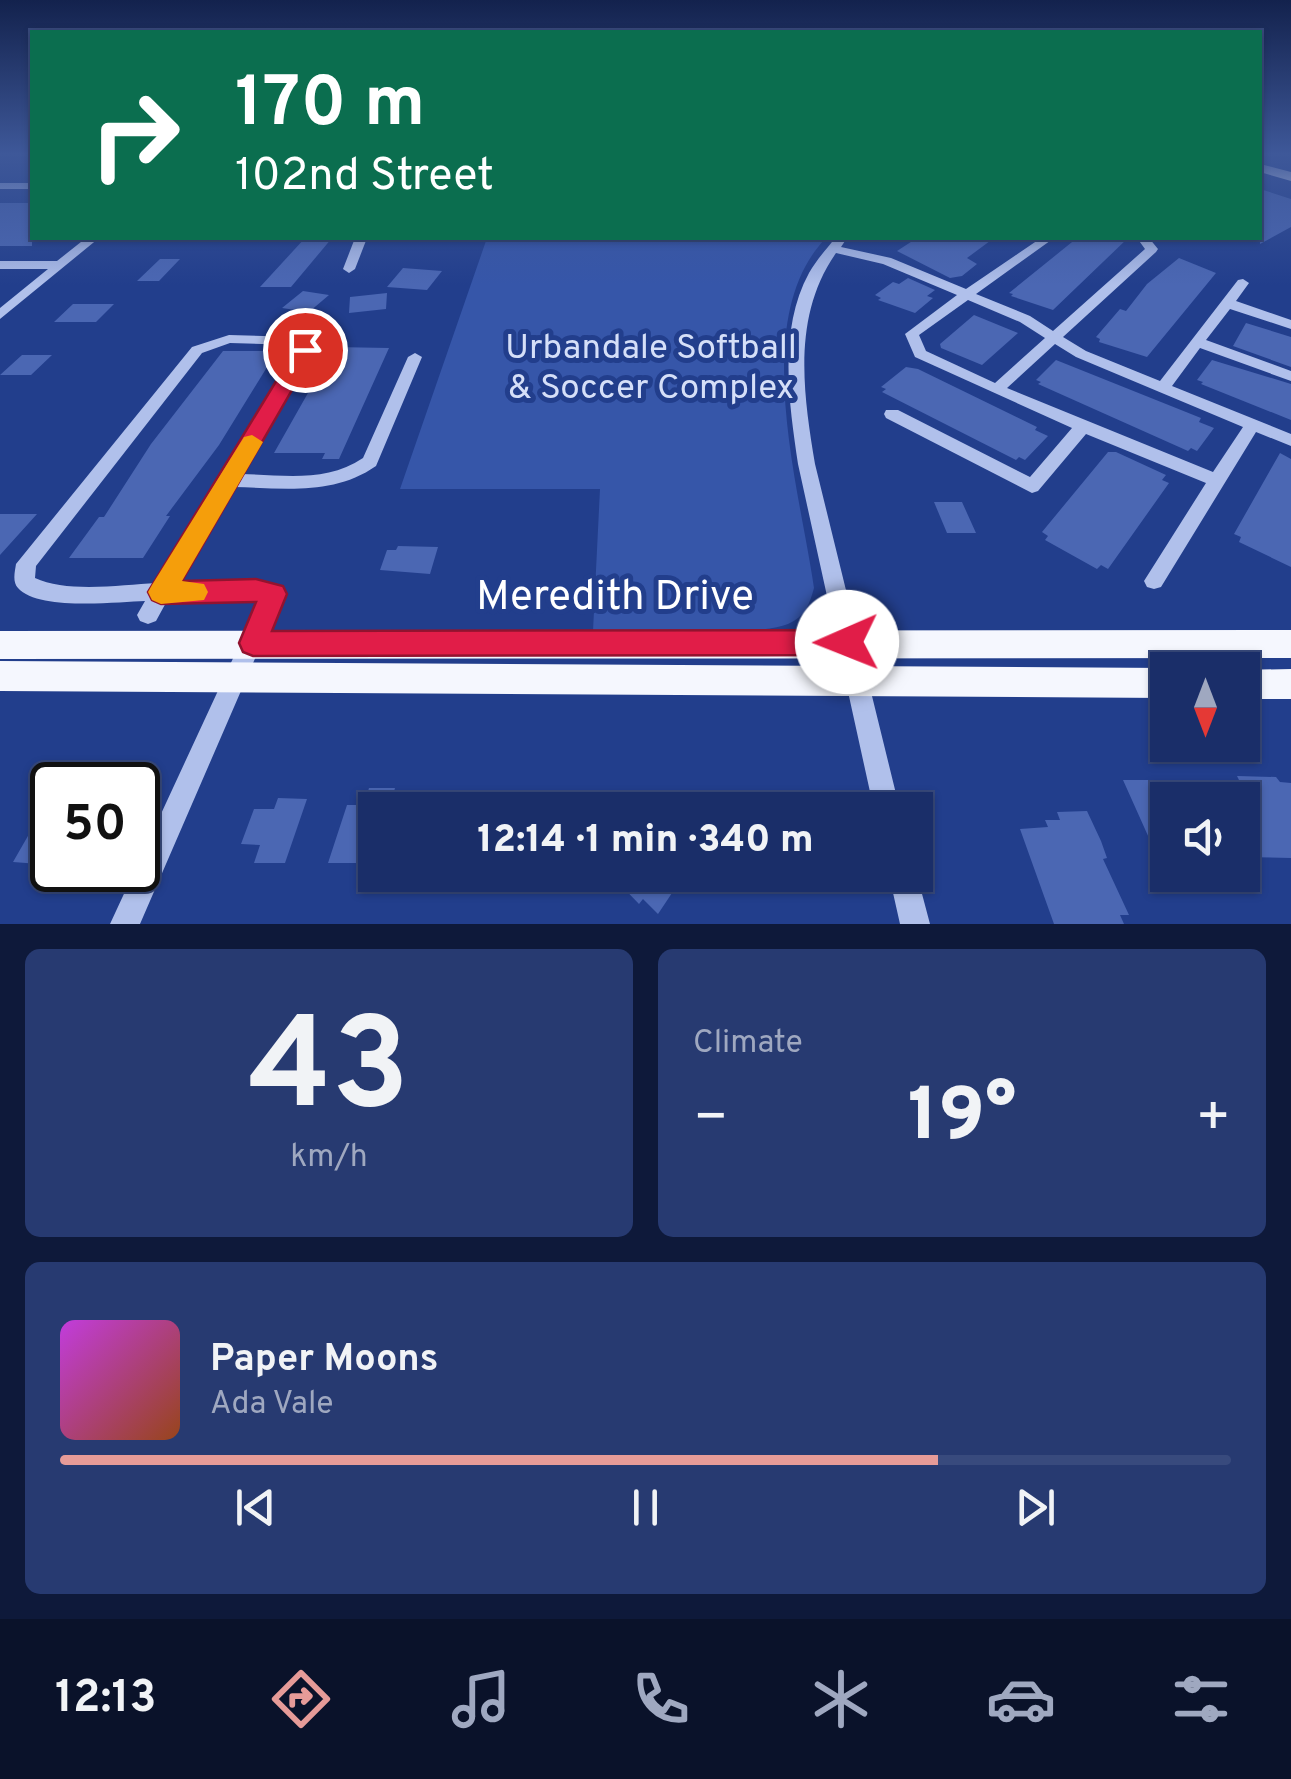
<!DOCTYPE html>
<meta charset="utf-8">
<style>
:root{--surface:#1a2e69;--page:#273a71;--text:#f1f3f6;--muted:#9fa8c0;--line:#384a7d;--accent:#e69b98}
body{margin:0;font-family:Overpass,sans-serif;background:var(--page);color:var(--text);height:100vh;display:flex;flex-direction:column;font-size:38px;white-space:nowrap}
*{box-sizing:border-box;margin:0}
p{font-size:32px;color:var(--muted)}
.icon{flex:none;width:55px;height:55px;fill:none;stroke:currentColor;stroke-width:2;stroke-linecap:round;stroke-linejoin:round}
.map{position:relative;height:924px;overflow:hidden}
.details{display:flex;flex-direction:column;gap:25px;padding:25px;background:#0e193a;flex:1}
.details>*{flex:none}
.hud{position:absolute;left:30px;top:30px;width:1232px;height:210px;border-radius:0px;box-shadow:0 2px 8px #0004,0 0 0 2px var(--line);background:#0b6e4f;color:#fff;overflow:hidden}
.needle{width:65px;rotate:180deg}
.buttons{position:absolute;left:1150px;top:652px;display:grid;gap:20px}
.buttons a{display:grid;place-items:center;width:110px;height:110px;border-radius:0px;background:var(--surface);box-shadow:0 2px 8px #0004,0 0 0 2px var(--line);font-size:50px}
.speed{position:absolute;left:30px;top:762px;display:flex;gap:20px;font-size:50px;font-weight:700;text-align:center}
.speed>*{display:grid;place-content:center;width:130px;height:130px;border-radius:50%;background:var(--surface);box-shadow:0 2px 8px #0004,0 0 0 2px var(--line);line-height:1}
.speed .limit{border:5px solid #111;border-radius:15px;background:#fff;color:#111}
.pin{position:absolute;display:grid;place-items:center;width:85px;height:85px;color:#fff;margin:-42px;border:5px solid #fff;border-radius:50%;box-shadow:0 2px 10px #0007}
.me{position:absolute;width:110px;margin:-55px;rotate:269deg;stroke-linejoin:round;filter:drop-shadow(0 0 8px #0008)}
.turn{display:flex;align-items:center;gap:35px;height:210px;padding:0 40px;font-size:45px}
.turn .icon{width:130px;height:130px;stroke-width:2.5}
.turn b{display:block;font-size:70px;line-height:85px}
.big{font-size:75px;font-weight:800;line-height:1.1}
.details .tile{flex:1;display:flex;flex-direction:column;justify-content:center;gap:15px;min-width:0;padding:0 35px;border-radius:15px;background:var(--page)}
.details .dial{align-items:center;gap:0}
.dial b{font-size:130px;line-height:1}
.song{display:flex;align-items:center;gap:30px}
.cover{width:120px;height:120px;border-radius:15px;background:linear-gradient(135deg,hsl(290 70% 55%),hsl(20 70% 35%))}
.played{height:10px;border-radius:5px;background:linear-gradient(90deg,var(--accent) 75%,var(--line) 75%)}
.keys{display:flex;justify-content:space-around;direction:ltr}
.heat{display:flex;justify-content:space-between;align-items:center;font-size:55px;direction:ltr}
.details .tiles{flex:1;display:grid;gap:25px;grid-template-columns:1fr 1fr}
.tile:last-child{grid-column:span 2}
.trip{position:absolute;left:358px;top:792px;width:575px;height:100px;border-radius:0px;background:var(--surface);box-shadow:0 2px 8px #0004,0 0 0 2px var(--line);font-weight:800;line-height:100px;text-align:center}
.menu{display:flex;height:160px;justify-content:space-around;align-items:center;background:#0a122a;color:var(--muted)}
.menu .icon{width:70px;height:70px}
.menu .current{color:var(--accent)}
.menu b{font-size:45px;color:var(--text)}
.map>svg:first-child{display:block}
.green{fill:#3656a9}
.building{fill:#4b67b3}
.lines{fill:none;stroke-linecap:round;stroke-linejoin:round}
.minor{fill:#b0c0eb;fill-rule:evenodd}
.major{fill:#f5f7fe;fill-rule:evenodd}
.route{fill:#e11d48;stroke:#92132f;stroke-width:2.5}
.slow{fill:#f59e0b}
.labels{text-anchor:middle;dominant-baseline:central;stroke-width:10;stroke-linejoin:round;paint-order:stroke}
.park-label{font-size:35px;fill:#d5dff8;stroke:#223e8c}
.near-street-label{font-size:42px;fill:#fff;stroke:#223e8c}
</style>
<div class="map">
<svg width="1291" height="924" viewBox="0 0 1291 924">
<rect width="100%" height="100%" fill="#223e8c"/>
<path class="green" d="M487,238H826C748,318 800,489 814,588C810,603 805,617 788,624C751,638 638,630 593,631L600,489H400Z"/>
<path class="building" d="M1260,189L1291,199V227L1260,244Z
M0,203H32V246H0Z
M305,238H332L291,287H260Z
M917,238H994L967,258L977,264L962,276L950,278L897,251Z
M1077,238H1128L1053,310L1011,296L1013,294L1009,293Z
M1179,258L1216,273L1147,357L1099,342L1100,339L1096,337L1120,309L1126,311L1147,284Z
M160,259H180L159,281H137Z
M403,268L442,271L427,290L387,287Z
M908,278L935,290L927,296L933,298L915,313L878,300L881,298L875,295L893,282L899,284Z
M303,291L329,295L309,312L282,308Z
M387,293L386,309L349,313L350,297Z
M73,304H114L96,322H54Z
M974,315L1018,333L982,365L941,348L940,344Z
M1246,323L1291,337V367L1233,346Z
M334,347L389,348L339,459H322L325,453H274Z
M223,351H277L219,445L166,516H170L143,558H69L99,517H104L151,444Z
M22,355H52L31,375H0Z
M1056,360L1201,418L1199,422L1214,428L1197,451L1191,448L1188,451L1038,384L1041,382L1036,380Z
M1212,360L1291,384V420L1201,384L1203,382L1197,380Z
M906,367L918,369L1037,427L1035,430L1048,436L1025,460L1019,457L1016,460L882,392L886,389L881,387Z
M1108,452H1116L1166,475L1162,480L1169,483L1108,569L1101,565L1097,569L1045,540L1048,536L1042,532Z
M1280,453L1291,459V567L1239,542L1241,537L1234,534Z
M934,502H962L976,533H947Z
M0,514H37L0,555Z
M398,546L438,547L430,574L380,570L387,550H396Z
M1237,776L1276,777L1280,782L1291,783V858L1242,857V800H1168V848L1153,847L1123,780H1239Z
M369,788H395L389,810H375V854L356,863H328L347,805H364Z
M52,794V865L13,862Z
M278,798L307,799L285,863H254L260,845L241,844L254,809H274Z
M1087,811L1101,841L1107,858L1103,859L1129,915H1120L1124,924H1054L1020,829L1048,827L1045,820H1060L1057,812Z
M611,875H684L658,914L643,899L639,904Z"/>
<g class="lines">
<path class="minor" d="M0,183H32V189H0Z
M86,238H99L0,319V308L48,269H0V261H57Z
M355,238H367L355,269L349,273L343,269Z
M835,238H847L841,247L891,258L966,289L1041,238H1054L976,294L1030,316L1053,331L1145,249L1137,238H1149L1158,249L1156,252L1063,337L1086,351L1160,381L1238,280L1243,279L1249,283L1236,301L1291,320V329L1230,309L1206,340L1291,371V381L1200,348L1172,386L1291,434V446L1256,432L1161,587L1154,589L1147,587L1144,581L1206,483L1086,434L1038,491L1032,493L886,418L884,414L886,410H898L1030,477L1072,428L915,357L905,334L957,295L883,264L836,253C792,316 803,392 815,464L900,810H874L798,464C789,403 778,330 809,273C817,259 826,250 835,238ZM968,300L1020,322L1045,338L995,383L926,351L919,335ZM1055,344L1076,357L1243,427L1213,472L1007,388Z
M229,335L299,337L304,338L312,350L241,474C283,475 326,483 363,458L408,357L415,353L422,357L376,466C333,496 283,488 234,487L179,581H251L280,588L283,594L140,924H110L260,600L220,597L168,599L156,621L148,624L140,621L137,615L145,601C117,602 38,611 18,588C12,582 15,571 16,564L192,347ZM230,343L295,345L298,350L156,583C122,585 66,593 35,578L36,566L202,353Z
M915,870L917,875L930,924H900L889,875H915Z"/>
<path class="major" d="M1260,164L1291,172V181L1260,172Z
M1291,630V658L0,659V631Z
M0,661L1168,668L1174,670H1168V698L0,691Z
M1291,669V699H1242V670H1239Z"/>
</g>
<linearGradient id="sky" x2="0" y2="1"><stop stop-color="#13224d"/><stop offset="0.54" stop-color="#3e5899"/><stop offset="1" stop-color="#3e5899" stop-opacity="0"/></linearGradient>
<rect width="1291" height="285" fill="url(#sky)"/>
<path class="route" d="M305,345L315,350L182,581L256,579L283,586L287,594L272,631L847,630L857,633L861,642L857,651L847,655L253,656L243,652L239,643L256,602L161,604L152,600L148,592L295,350Z"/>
<path class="slow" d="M252,435L263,442L182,581L204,584L208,592L204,600L161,604L152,600L148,592L152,585L244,437Z"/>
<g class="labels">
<g class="park-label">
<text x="651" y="349">Urbandale Softball<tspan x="651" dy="40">&amp; Soccer Complex</tspan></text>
</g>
<g class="near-street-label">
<text x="615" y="598">Meredith Drive</text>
</g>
</g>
</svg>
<div class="buttons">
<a><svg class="needle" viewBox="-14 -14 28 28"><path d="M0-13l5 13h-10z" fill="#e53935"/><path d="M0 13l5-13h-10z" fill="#9fa8c0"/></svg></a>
<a><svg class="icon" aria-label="sound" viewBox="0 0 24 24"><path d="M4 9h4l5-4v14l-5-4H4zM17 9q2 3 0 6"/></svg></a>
</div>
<div class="speed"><div class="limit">50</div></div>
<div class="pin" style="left:305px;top:350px;background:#d93025"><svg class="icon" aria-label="arrive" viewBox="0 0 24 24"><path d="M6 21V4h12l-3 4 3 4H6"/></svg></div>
<svg class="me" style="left:847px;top:642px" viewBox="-20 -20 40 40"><circle r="19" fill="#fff"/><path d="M0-13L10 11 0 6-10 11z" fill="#e11d48"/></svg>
<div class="trip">12:14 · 1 min · 340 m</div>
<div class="hud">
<div class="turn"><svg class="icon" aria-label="right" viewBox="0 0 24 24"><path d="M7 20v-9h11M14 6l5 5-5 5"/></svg><div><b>170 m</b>102nd Street</div></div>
</div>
</div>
<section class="details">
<div class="tiles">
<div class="tile dial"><b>43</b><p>km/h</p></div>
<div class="tile"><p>Climate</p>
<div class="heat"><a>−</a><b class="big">19°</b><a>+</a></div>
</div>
<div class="tile">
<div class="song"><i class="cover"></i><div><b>Paper Moons</b><p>Ada Vale</p></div></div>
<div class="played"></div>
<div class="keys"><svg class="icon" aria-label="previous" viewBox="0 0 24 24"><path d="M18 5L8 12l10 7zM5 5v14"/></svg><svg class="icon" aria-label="pause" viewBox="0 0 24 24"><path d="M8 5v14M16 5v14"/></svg><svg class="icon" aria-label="next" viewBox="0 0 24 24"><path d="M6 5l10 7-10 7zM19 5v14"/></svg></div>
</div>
</div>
</section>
<nav class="menu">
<b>12:13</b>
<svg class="icon current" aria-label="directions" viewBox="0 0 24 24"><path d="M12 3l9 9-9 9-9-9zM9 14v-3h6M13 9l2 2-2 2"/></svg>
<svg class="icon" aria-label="music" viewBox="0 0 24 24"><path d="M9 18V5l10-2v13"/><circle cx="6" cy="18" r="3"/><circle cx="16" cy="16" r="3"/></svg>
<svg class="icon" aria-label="phone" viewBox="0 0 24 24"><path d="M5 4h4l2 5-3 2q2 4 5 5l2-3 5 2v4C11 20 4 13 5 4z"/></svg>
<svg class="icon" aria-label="climate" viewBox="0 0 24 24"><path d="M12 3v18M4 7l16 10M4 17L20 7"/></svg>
<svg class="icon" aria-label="car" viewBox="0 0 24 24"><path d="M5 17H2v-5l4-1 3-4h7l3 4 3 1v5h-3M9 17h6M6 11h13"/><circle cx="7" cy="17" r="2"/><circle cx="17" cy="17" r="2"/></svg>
<svg class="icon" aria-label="filters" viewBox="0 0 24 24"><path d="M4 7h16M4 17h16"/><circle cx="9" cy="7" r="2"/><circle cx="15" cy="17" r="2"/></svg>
</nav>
